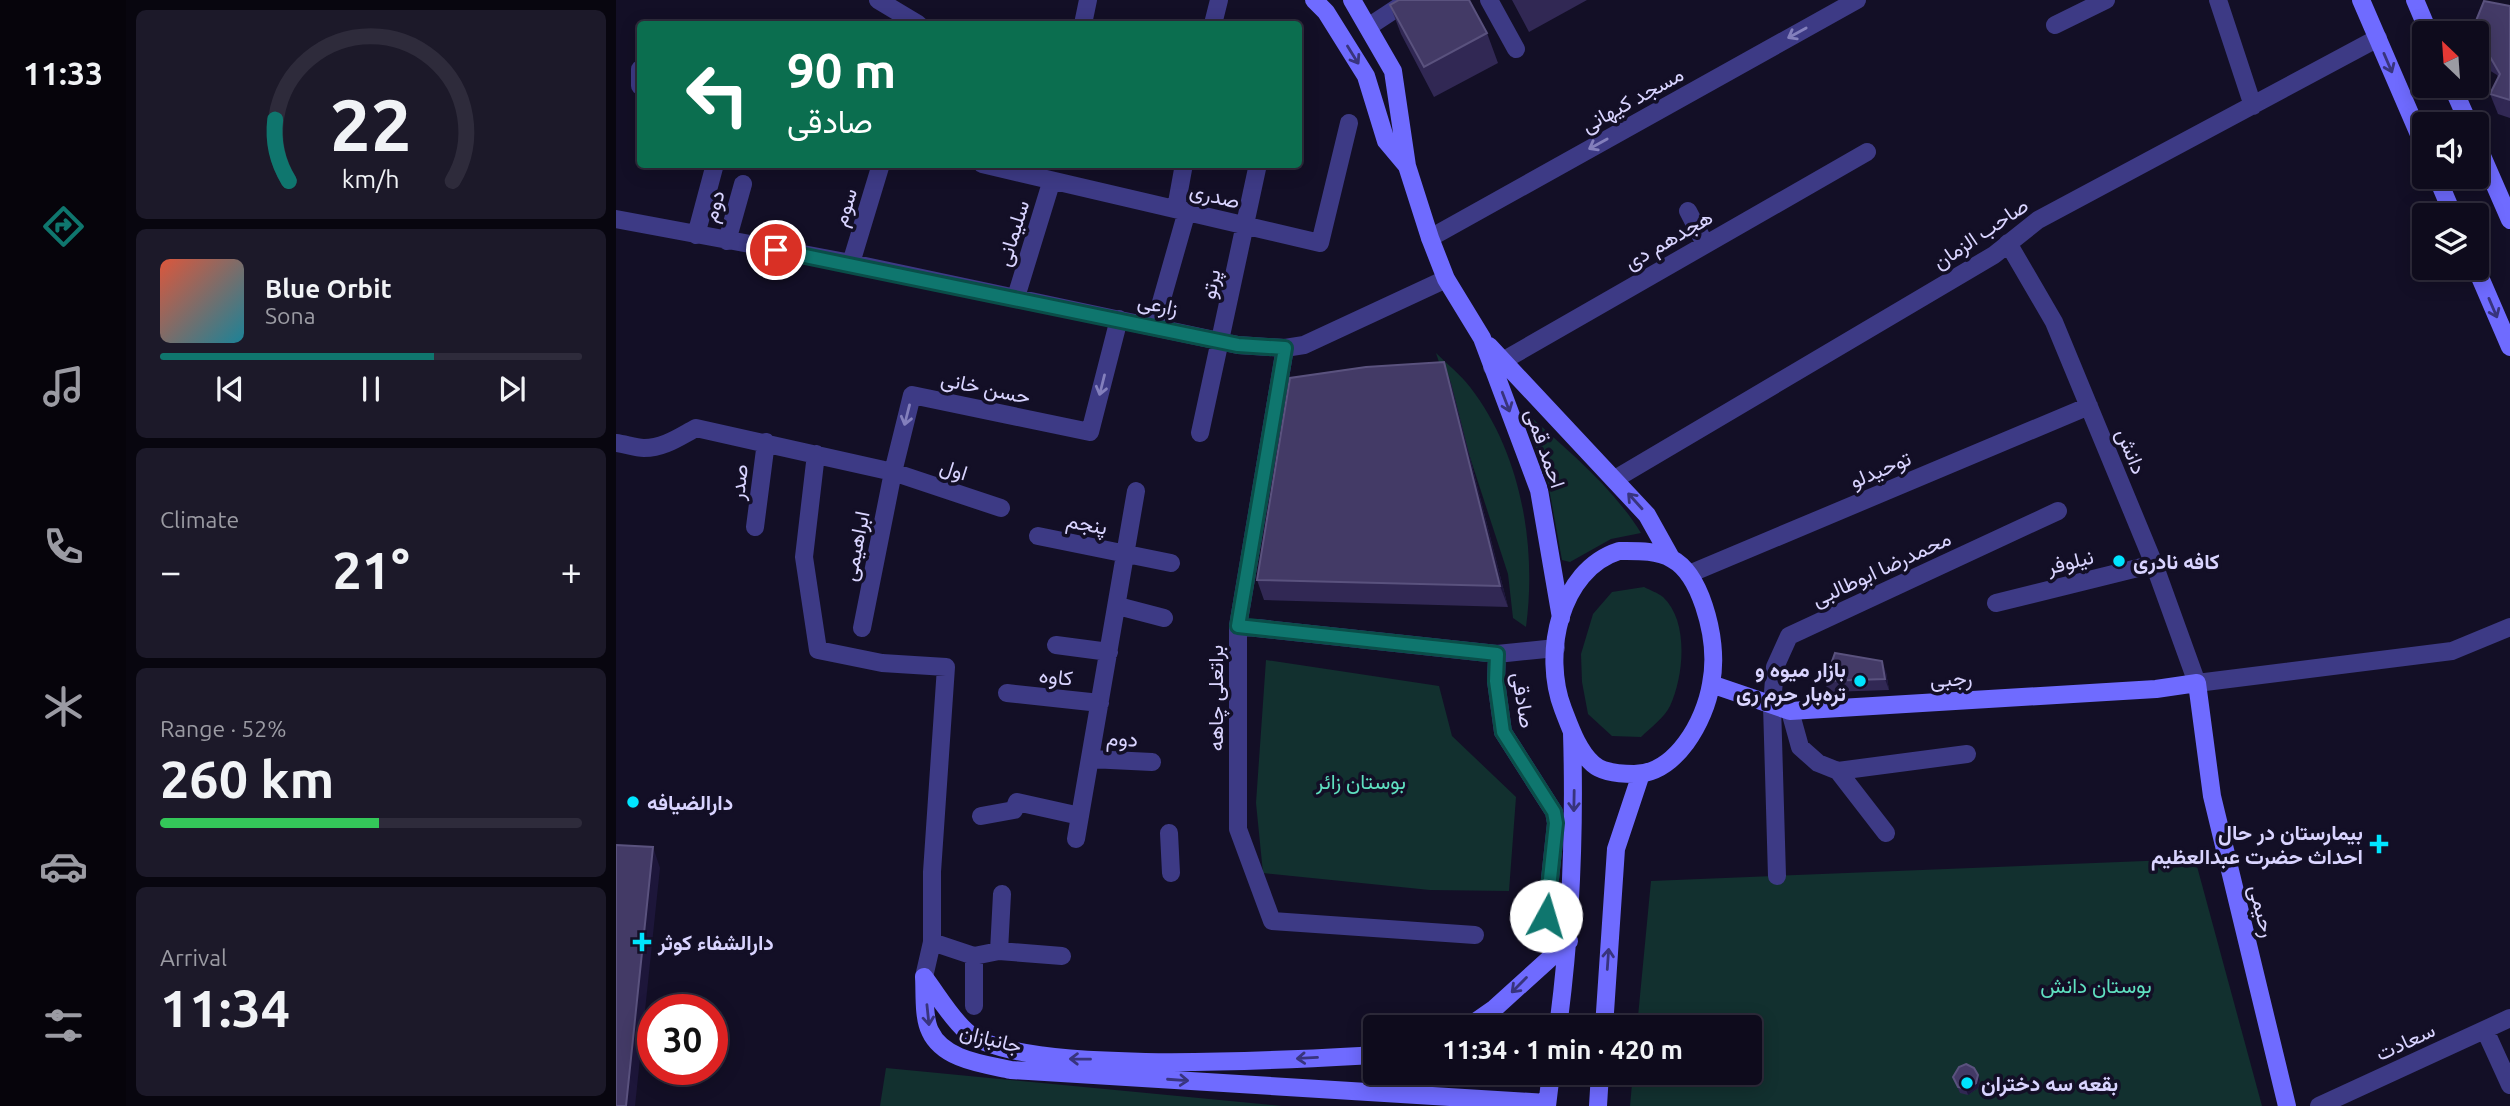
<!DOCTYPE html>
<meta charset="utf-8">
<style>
:root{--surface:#0e0b1c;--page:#1c1929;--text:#f1f3f6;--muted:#9b9ba3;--line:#2e2b3b;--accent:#0f766e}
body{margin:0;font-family:Ubuntu,Vazirmatn,sans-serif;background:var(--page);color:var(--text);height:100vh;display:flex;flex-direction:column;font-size:26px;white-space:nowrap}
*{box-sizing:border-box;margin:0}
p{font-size:23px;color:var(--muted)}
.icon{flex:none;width:38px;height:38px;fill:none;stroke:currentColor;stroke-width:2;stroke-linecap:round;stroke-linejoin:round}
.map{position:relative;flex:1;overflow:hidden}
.details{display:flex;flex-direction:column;gap:10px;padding:10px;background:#08060f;width:490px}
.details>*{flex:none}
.top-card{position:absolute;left:21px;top:21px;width:665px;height:147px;border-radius:7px;box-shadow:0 4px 18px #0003,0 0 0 2px var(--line);background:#0b6e4f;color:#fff;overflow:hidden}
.needle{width:46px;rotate:335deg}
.tools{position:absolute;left:1796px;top:21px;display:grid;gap:14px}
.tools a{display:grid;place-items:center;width:77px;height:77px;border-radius:7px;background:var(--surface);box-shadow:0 4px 18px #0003,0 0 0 2px var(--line);font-size:35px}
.speed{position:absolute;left:21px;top:994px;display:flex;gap:14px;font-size:35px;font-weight:700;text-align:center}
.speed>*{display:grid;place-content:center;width:91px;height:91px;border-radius:50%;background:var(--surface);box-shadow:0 4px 18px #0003,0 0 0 2px var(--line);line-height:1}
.speed .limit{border:10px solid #d22;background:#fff;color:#111}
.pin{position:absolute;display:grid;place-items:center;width:60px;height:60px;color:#fff;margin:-30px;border:4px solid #fff;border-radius:50%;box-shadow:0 2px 7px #0007}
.me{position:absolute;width:77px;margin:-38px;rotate:6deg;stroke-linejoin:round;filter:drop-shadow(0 0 5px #0008)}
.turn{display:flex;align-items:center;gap:24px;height:147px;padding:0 35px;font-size:32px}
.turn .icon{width:91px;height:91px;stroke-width:2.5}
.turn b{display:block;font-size:49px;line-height:60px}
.big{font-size:52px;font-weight:700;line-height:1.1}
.details .card{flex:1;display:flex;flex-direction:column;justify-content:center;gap:10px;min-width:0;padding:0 24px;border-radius:10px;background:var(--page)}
.details .dial{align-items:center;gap:0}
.dial svg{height:182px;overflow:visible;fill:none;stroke:var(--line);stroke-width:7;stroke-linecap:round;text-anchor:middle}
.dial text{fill:var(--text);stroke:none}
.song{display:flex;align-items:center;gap:21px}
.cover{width:84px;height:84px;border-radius:10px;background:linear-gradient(135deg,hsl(10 70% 55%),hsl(190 70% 35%))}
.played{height:7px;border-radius:4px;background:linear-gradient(90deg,var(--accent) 65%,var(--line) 65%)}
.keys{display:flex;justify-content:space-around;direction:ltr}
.heat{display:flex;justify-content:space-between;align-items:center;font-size:38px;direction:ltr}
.charge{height:10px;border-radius:5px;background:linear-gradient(90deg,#34c759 52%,var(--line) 0)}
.trip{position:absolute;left:747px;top:1015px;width:399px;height:70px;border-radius:7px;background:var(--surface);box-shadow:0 4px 18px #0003,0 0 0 2px var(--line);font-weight:700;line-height:70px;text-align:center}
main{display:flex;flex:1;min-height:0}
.tab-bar{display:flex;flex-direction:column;width:126px;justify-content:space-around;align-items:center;background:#06040b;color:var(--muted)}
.tab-bar .icon{width:49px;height:49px}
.tab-bar .selected{color:var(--accent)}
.tab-bar b{font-size:32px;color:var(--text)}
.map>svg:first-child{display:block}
.green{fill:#12302f}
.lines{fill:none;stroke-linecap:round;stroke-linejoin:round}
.street{stroke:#3d3a85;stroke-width:18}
.secondary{stroke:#6f6bff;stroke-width:18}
.wall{fill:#312854}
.shaded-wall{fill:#1d163a}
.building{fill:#433a66;stroke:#5a527e;stroke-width:2}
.oneway{stroke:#837fbc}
.oneway2{stroke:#38347d}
.route-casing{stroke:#0a4d48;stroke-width:18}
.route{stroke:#0f766e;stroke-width:12}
.poi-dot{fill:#00e5ff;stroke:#130f26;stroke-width:2.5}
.labels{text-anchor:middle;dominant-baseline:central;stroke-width:7;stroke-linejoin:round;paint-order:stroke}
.street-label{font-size:21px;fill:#d9d4ff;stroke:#130f26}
.poi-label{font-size:21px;font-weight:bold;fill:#d9d4ff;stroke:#130f26;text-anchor:start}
.park-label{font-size:21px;fill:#5fe0c0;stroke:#130f26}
</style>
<main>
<nav class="tab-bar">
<b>11:33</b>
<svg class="icon selected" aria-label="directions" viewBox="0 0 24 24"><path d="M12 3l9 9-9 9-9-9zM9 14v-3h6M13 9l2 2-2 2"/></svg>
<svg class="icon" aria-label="music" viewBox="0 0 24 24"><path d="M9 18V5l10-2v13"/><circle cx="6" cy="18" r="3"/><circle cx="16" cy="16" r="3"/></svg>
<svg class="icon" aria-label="phone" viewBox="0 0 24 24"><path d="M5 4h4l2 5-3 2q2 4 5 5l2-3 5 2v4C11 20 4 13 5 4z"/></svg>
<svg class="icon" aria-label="climate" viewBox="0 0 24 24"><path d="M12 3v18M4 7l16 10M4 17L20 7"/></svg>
<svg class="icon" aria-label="car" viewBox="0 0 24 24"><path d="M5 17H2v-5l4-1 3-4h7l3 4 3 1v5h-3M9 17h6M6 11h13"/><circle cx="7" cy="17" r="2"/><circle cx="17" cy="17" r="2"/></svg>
<svg class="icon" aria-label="filters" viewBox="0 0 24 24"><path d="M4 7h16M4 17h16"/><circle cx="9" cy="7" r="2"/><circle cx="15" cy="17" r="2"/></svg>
</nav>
<section class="details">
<div class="card dial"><svg viewBox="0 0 100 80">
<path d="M14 69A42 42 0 1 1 86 69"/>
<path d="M14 69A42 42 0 0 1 8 42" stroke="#0f766e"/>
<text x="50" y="56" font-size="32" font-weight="700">22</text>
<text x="50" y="72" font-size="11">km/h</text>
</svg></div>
<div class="card">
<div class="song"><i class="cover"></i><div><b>Blue Orbit</b><p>Sona</p></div></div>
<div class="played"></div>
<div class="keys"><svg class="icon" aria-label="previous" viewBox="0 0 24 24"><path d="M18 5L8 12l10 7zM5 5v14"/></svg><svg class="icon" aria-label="pause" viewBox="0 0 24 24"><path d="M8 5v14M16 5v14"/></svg><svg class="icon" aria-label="next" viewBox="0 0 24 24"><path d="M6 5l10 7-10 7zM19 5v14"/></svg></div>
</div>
<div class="card"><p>Climate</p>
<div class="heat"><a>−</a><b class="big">21°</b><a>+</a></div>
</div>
<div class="card"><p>Range · 52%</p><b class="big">260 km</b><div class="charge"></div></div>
<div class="card"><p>Arrival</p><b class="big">11:34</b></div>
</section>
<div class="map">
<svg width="1894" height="1106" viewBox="0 0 1894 1106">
<rect width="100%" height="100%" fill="#130f26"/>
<path class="green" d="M820,353C831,364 844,374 854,387C905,453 921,546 910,627L897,618L892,574Z
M908,411C949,448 996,486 1025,533L995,539L954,562L946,560L932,483Z
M1028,587C1034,590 1042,593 1047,597C1073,621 1068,676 1054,706C1049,717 1034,728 1025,737L996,736L972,714L966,682L965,654L977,614L996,592Z
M650,660L823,686L836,736L900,797L893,891L814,890L647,873L640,803Z
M1579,859L1646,1106H1014L1017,1073H1134V1027H1021L1035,881Z
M270,1068L666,1106H264Z"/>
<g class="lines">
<path class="street" d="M262,0L302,24
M873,0L900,49
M1602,0L1637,106
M467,24L472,0
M597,24L603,0
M1439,25L1490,0
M752,27L793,0
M24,69V86
M366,164L704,243L733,123
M560,208L568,164
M1072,211L1089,244
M0,219L235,263L622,345L669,348L688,345L830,279
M80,235L99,164
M814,238L1241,0
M111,241L127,184
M1392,243L1438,322L1538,564L1581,683L1836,651L1894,627
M235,263L265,164
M400,297L435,183
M538,327L571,211
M669,348L622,626V829L656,921L859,935
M876,367L1251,152
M584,433L642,164
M0,443C9,444 19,448 28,448C48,448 63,437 80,428L277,472L385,508
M200,454L188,557L202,650L266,663L330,667L316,872V942L308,977
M999,479L1378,255L1422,220L1762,38
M139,527L150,442
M422,536L555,563
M1073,574L1473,406
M1380,603L1538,564
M502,606L548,618
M622,626L881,654L880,681L887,732L938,812L940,823L930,916
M246,628L277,472L296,395L474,432L503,319
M440,645L493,652
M881,654L940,648
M391,693L484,703
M1174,711L1184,747L1202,763L1222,771L1270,833
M474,759L536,762
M1222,771L1351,754
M365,816L398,810L401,802L464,816
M553,833L555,873
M460,839L520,491
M1161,876L1156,705L1159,667L1173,636L1442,511
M316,942L358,956
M383,951L446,956
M358,1006V956L383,951L386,894
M1869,1030L1894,1085
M1703,1106L1894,1018"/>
<path class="secondary" d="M698,0L710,12L750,76L770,141L791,166
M736,0L777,71L791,166L814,238L830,279L866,338L923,490L945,618
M1745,0L1808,146
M1799,0L1813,33
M1836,86L1853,124
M1860,142L1894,220
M1821,177L1837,215
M1860,268L1894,347
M873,346L1031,515L1055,558
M1003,551C1020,551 1041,550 1056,559C1073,568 1082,588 1088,606C1096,630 1100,659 1095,684C1089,721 1060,774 1018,774C1006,774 987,773 977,764C962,751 954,727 947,709C926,655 943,570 1003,551Z
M1095,684L1174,711L1540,689L1581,683L1596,796L1671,1106
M852,1027L879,1008L953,941
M942,1027C955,929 959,832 956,733
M988,1027L1000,849L1025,774
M760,1055C684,1059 400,1078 350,1031C334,1017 321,994 308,977C309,992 307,1017 314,1031C327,1060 368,1064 395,1070L931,1103
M931,1106L935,1073
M982,1106L984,1073"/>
</g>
<path class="wall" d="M896,0H971L913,32Z
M774,5L871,33L882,63L818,97L785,34Z
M1894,6V118L1882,114L1874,94L1882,77L1881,75L1860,62V33Z
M835,383L892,607L648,600L641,580Z
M1270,672L1273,690L1212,692L1209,681Z
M1362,1075L1364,1080L1362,1088L1352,1095L1344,1093L1337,1077Z"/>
<path class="shaded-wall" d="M828,362L835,383L892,607L884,586Z
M1266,661L1270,672L1273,690L1269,679Z
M37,847L44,868L19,1106H10Z
M1362,1075L1364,1080L1362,1088L1352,1095L1350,1089Z"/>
<path class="building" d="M783,0H853L871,33L808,67L774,5Z
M1868,1L1894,6V100L1874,94L1884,74L1873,55L1860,46V33H1855Z
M828,362L884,586L641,580L674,378L750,367Z
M1219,653L1266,661L1269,679L1209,681Z
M0,845L37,847L10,1106H0Z
M1350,1064L1358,1068L1362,1075L1360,1083L1350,1089L1342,1087L1337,1077L1343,1067Z"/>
<defs><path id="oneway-shaft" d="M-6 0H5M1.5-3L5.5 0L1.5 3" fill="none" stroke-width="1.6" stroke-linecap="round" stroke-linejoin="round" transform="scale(1.75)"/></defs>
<g class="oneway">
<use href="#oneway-shaft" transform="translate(1181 33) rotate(151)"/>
<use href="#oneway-shaft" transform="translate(982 144) rotate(151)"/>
<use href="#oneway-shaft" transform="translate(486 385) rotate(104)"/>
<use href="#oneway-shaft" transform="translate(291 415) rotate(104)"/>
</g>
<g class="oneway2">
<use href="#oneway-shaft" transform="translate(737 55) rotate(58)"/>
<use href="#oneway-shaft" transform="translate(1772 63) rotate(67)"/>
<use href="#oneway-shaft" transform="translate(1877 308) rotate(67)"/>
<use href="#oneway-shaft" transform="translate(890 402) rotate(69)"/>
<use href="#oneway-shaft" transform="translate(1019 501) rotate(-132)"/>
<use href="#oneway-shaft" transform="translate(958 801) rotate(91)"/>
<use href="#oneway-shaft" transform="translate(992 959) rotate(-86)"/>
<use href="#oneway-shaft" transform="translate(903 985) rotate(135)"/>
<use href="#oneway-shaft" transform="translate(312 1015) rotate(84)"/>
<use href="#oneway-shaft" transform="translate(691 1058) rotate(177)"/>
<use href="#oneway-shaft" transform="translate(464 1059) rotate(-179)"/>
<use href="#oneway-shaft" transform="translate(562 1080) rotate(4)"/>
</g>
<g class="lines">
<g class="route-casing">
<path id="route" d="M160,250L622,345L669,348L622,626L881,654L880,681L887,732L938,812L940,823L930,916"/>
</g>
<use href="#route" class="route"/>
</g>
<g class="poi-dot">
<circle cx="1503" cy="561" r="7"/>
<circle cx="1244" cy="681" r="7"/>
<circle cx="17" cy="802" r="7"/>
<path d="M1759.5 833.5h7v7h7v7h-7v7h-7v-7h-7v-7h7z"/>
<path d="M22.5 931.5h7v7h7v7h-7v7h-7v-7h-7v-7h7z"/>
<circle cx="1351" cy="1083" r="7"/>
</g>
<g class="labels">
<g class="street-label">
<text transform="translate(1016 99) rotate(-29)">مسجد کیهانی</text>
<text transform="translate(599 195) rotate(14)">صدری</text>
<text transform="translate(97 206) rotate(-74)">دوم</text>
<text transform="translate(228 207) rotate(-73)">سوم</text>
<text transform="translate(396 233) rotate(-73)">سلیمانی</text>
<text transform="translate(1364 233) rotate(-34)">صاحب الزمان</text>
<text transform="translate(1052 239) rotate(-30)">هجدهم دی</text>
<text transform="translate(594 284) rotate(-79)">پرتو</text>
<text transform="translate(542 304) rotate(12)">زارعی</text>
<text transform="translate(370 387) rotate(12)">حسن خانی</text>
<text transform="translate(930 448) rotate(71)">احمد قمی</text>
<text transform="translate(1516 451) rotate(68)">دانش</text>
<text transform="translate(338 469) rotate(18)">اول</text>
<text transform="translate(1264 469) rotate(-23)">توحیدلو</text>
<text transform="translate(122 482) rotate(-83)">صدر</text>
<text transform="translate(471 523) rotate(11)">پنجم</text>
<text transform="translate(239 546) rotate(-79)">ابراهیمی</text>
<text transform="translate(1454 561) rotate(-14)">نیلوفر</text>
<text transform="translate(1265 568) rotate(-25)">محمدرضا ابوطالبی</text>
<text transform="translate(440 676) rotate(6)">کاوه</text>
<text transform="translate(1335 678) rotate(-3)">رجبی</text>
<text transform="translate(599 698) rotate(-90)">براتعلی چاهه</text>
<text transform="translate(908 700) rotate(81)">صادقی</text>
<text transform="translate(506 738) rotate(3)">دوم</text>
<text transform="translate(1647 911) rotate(76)">رحیمی</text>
<text transform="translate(375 1038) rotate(14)">جانبازان</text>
<text transform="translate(1789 1041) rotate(-25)">سعادت</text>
</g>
<g class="poi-label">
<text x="1517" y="561">کافه نادری</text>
<text x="1230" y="669" text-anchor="end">بازار میوه و<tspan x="1230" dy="24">تره‌بار حرم ری</tspan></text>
<text x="31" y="802">دارالضیافه</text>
<text x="1747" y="832" text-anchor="end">بیمارستان در حال<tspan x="1747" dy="24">احداث حضرت عبدالعظیم</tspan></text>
<text x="42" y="942">دارالشفاء کوثر</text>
<text x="1365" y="1083">بقعه سه دختران</text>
</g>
<g class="park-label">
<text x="745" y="781">بوستان زائر</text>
<text x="1480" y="985">بوستان دانش</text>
</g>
</g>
</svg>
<div class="tools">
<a><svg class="needle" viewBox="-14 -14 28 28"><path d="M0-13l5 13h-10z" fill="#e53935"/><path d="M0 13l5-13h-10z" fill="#9b9ba3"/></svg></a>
<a><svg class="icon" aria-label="sound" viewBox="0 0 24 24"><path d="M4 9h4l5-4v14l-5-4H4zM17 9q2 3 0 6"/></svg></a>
<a><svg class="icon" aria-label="layers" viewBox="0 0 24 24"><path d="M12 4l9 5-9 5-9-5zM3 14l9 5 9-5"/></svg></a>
</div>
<div class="speed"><div class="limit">30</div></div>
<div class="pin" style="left:160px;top:250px;background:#d93025"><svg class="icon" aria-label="arrive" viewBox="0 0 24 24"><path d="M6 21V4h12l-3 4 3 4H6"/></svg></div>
<svg class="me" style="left:930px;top:916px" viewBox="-20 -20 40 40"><circle r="19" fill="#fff"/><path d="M0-13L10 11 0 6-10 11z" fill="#0f766e"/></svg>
<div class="trip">11:34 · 1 min · 420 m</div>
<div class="top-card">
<div class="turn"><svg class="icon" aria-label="left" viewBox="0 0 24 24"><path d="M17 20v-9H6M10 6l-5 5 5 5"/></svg><div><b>90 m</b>صادقی</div></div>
</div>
</div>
</main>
